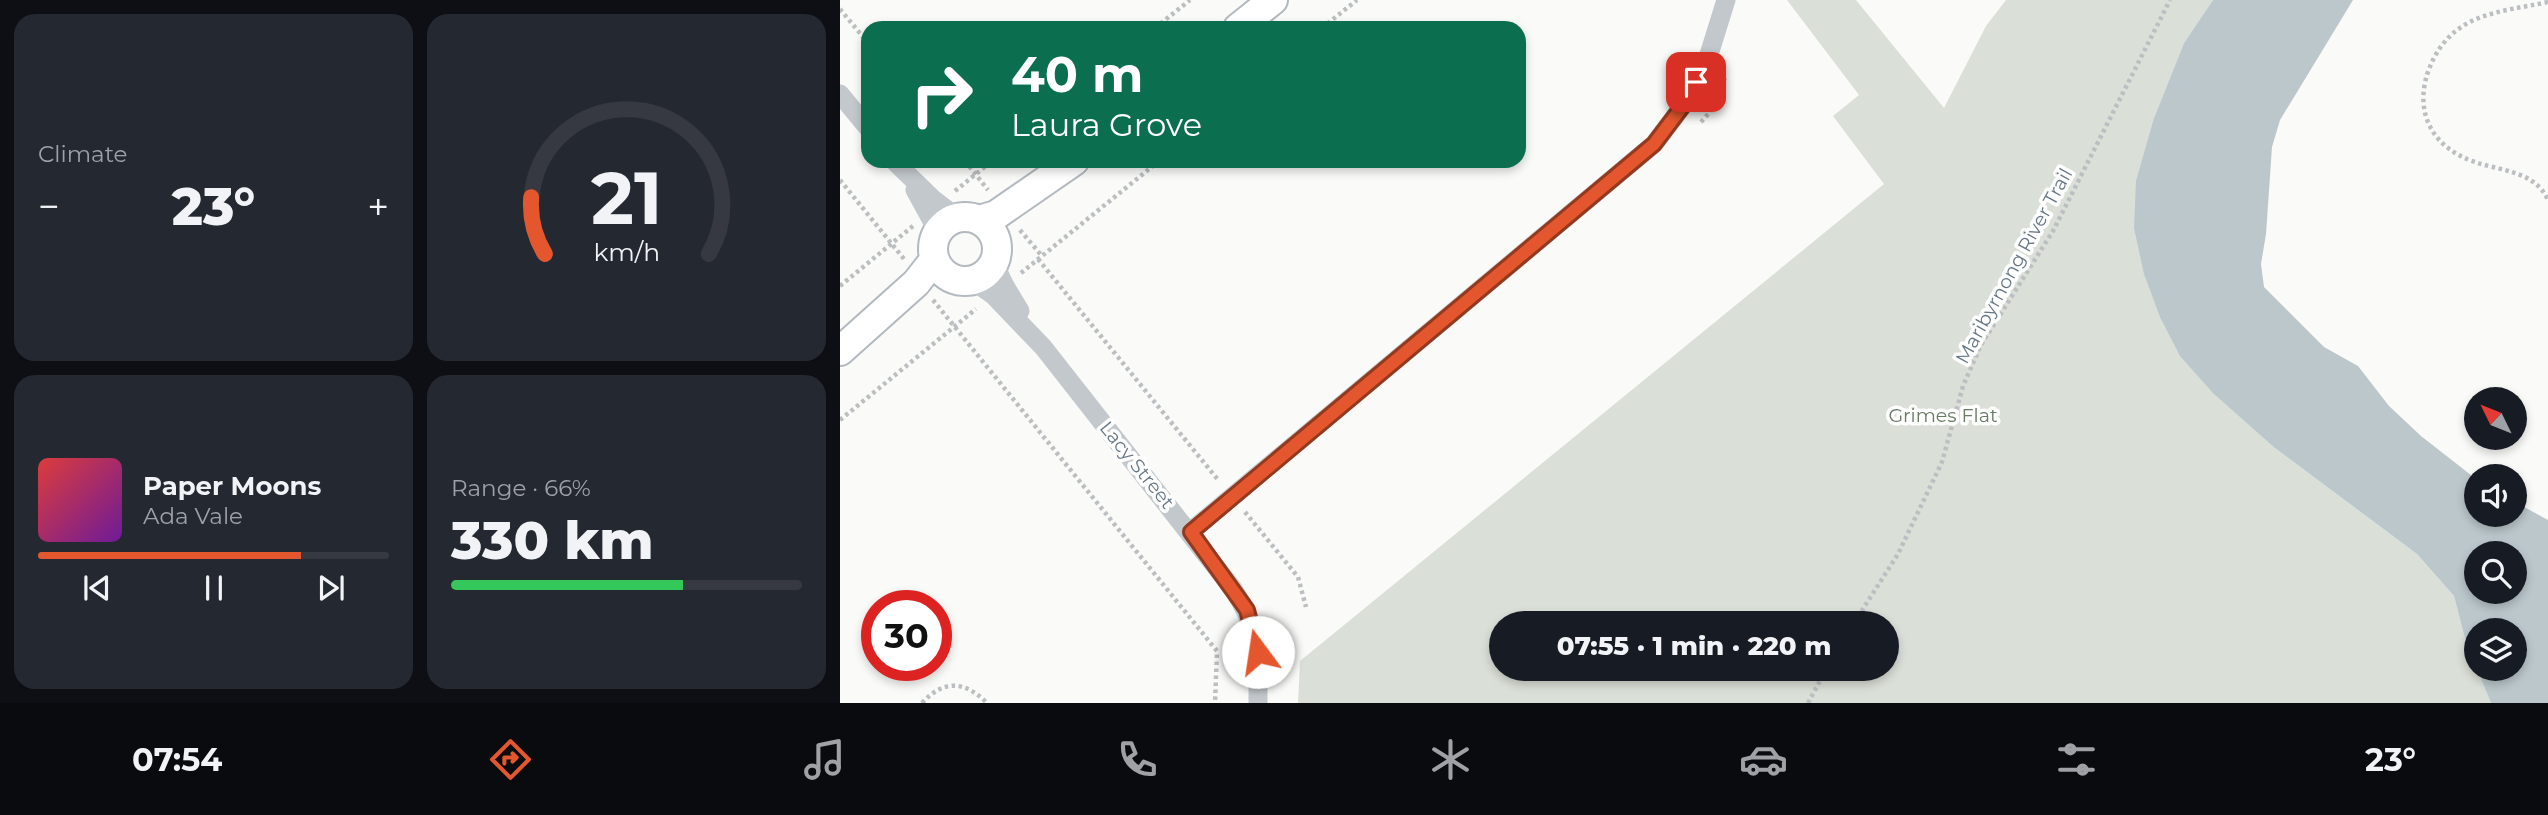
<!DOCTYPE html>
<meta charset="utf-8">
<style>
:root{--surface:#171b24;--page:#242831;--text:#f1f3f6;--muted:#9ea1a6;--line:#363941;--accent:#e4572e}
body{margin:0;font-family:Montserrat,sans-serif;background:var(--page);color:var(--text);height:100vh;display:flex;flex-direction:column;font-size:26px;white-space:nowrap}
*{box-sizing:border-box;margin:0}
p{font-size:23px;color:var(--muted)}
.icon{flex:none;width:38px;height:38px;fill:none;stroke:currentColor;stroke-width:2;stroke-linecap:round;stroke-linejoin:round}
.map{position:relative;flex:1;overflow:hidden}
.drawer{display:flex;flex-direction:column;gap:14px;padding:14px;background:#0d0f14;width:840px}
.drawer>*{flex:none}
.hud{position:absolute;left:21px;top:21px;width:665px;height:147px;border-radius:21px;box-shadow:0 4px 10px #0003;background:#0b6e4f;color:#fff;overflow:hidden}
.needle{width:46px;rotate:313deg}
.tools{position:absolute;left:1624px;top:387px;display:grid;gap:14px}
.tools a{display:grid;place-items:center;width:63px;height:63px;border-radius:50%;background:var(--surface);box-shadow:0 4px 10px #0003;font-size:35px}
.speed{position:absolute;left:21px;top:590px;display:flex;gap:14px;font-size:35px;font-weight:700;text-align:center}
.speed>*{display:grid;place-content:center;width:91px;height:91px;border-radius:50%;background:var(--surface);box-shadow:0 4px 10px #0003;line-height:1}
.speed .limit{border:10px solid #d22;background:#fff;color:#111}
.pin{position:absolute;display:grid;place-items:center;width:60px;height:60px;color:#fff;margin:-30px;border-radius:14px;box-shadow:0 4px 10px #0006}
.me{position:absolute;width:77px;margin:-38px;rotate:346deg;stroke-linejoin:round;filter:drop-shadow(0 0 5px #0008)}
.turn{display:flex;align-items:center;gap:24px;height:147px;padding:0 35px;font-size:32px}
.turn .icon{width:91px;height:91px;stroke-width:2.5}
.turn b{display:block;font-size:49px;line-height:60px}
.big{font-size:52px;font-weight:800;line-height:1.1}
.drawer .tile{flex:1;display:flex;flex-direction:column;justify-content:center;gap:10px;min-width:0;padding:0 24px;border-radius:21px;background:var(--page)}
.drawer .dial{align-items:center;gap:0}
.dial svg{height:182px;overflow:visible;fill:none;stroke:var(--line);stroke-width:7;stroke-linecap:round;text-anchor:middle}
.dial text{fill:var(--text);stroke:none}
.song{display:flex;align-items:center;gap:21px}
.cover{width:84px;height:84px;border-radius:10px;background:linear-gradient(135deg,hsl(0 70% 55%),hsl(280 70% 35%))}
.played{height:7px;border-radius:4px;background:linear-gradient(90deg,var(--accent) 75%,var(--line) 75%)}
.keys{display:flex;justify-content:space-around;direction:ltr}
.heat{display:flex;justify-content:space-between;align-items:center;font-size:38px;direction:ltr}
.charge{height:10px;border-radius:5px;background:linear-gradient(90deg,#34c759 66%,var(--line) 0)}
.drawer .tiles{flex:1;display:grid;gap:14px;grid-template-columns:repeat(2,1fr)}
.trip{position:absolute;left:649px;top:611px;width:410px;height:70px;border-radius:35px;background:var(--surface);box-shadow:0 4px 10px #0003;font-weight:800;line-height:70px;text-align:center}
.dock{display:flex;height:112px;justify-content:space-around;align-items:center;background:#090b0e;color:var(--muted)}
.dock .icon{width:49px;height:49px}
.dock .selected{color:var(--accent)}
.dock b{font-size:32px;color:var(--text)}
main{display:flex;flex:1;min-height:0}
.map>svg:first-child{display:block}
.green{fill:#dadfd7;fill-rule:evenodd}
.water{fill:#bbc7cb;fill-rule:evenodd}
.lines{fill:none;stroke-linecap:round;stroke-linejoin:round}
.secondary-casing{stroke:#b3babf;stroke-width:32}
.path{stroke:#bbbfc2;stroke-width:4.5;stroke-dasharray:3.5 3.5;stroke-linecap:butt}
.street{stroke:#c3c8cc;stroke-width:19}
.secondary{stroke:#fff;stroke-width:28}
.route-casing{stroke:#94391e;stroke-width:18}
.route{stroke:#e4572e;stroke-width:12}
.labels{text-anchor:middle;dominant-baseline:central;stroke-width:7;stroke-linejoin:round;paint-order:stroke}
.street-label{font-size:19px;fill:#657683;stroke:#fff}
.park-label{font-size:19px;fill:#687a64;stroke:#fff}
</style>
<main>
<section class="drawer">
<div class="tiles">
<div class="tile"><p>Climate</p>
<div class="heat"><a>−</a><b class="big">23°</b><a>+</a></div>
</div>
<div class="tile dial"><svg viewBox="0 0 100 80">
<path d="M14 69A42 42 0 1 1 86 69"/>
<path d="M14 69A42 42 0 0 1 8 44" stroke="#e4572e"/>
<text x="50" y="56" font-size="32" font-weight="700">21</text>
<text x="50" y="72" font-size="11">km/h</text>
</svg></div>
<div class="tile">
<div class="song"><i class="cover"></i><div><b>Paper Moons</b><p>Ada Vale</p></div></div>
<div class="played"></div>
<div class="keys"><svg class="icon" aria-label="previous" viewBox="0 0 24 24"><path d="M18 5L8 12l10 7zM5 5v14"/></svg><svg class="icon" aria-label="pause" viewBox="0 0 24 24"><path d="M8 5v14M16 5v14"/></svg><svg class="icon" aria-label="next" viewBox="0 0 24 24"><path d="M6 5l10 7-10 7zM19 5v14"/></svg></div>
</div>
<div class="tile"><p>Range · 66%</p><b class="big">330 km</b><div class="charge"></div></div>
</div>
</section>
<div class="map">
<svg width="1708" height="703" viewBox="0 0 1708 703">
<rect width="100%" height="100%" fill="#fafaf8"/>
<path class="green" d="M947,0H1016L1104,108L1146,26L1166,0H1373L1344,43L1314,118L1435,448L1577,554L1614,596L1624,635L1651,703H458L460,661L1044,184L993,116L1019,95ZM662,623H1046V668H662Z"/>
<path class="water" d="M1373,0H1513L1440,120L1432,147L1426,234L1421,264L1424,287L1484,347L1518,366L1549,406L1581,436L1636,479V514H1675V502L1708,520V703H1651L1637,669L1675,668V630H1636V666L1624,635L1614,596L1577,554L1435,448L1373,393L1340,356L1320,317L1304,274L1294,228L1296,181L1314,118L1344,43ZM1636,553H1675V592H1636Z"/>
<g class="lines">
<g class="secondary-casing">
<path id="secondary" d="M398,28L433,0
M93 249a32 32 0 1 1 64 0a32 32 0 1 1-64 0Z
M139,220L156,215L234,161
M0,351L76,283L94,260"/>
</g>
<path class="path" d="M1708,2C1656,13 1611,13 1589,69C1573,112 1592,148 1635,162C1661,171 1695,171 1708,200
M0,9L28,43
M315,28L350,0
M482,28L517,0
M861,122L870,112L885,78
M125,161L148,190
M0,180L64,259
M115,191L152,161
M180,230L202,256
M198,259L379,481
M181,273L319,161
M0,286L73,226
M93,300L377,651L375,703
M0,420L136,309
M405,512L458,577L466,607
M1014,623L1058,554L1102,462L1123,386L1141,345L1213,231L1330,0
M82,703C104,679 125,681 147,703
M968,703L987,668"/>
<path class="street" d="M0,94L28,128
M54,161L93,199L118,218
M75,190L98,232
M154,263L165,286L180,311
M133,281L153,295L203,347L393,589C420,630 418,656 418,703
M350,532L814,144L845,103L867,61L886,0"/>
<use href="#secondary" class="secondary"/>
</g>
<g class="lines">
<g class="route-casing">
<path id="route" d="M418,652L407,610L351,532L814,144L845,103L856,82"/>
</g>
<use href="#route" class="route"/>
</g>
<g class="labels">
<g class="street-label">
<text transform="translate(1174 266) rotate(-61)">Maribyrnong River Trail</text>
<text transform="translate(297 465) rotate(51)">Lacy Street</text>
</g>
<g class="park-label">
<text x="1103" y="415">Grimes Flat</text>
</g>
</g>
</svg>
<div class="tools">
<a><svg class="needle" viewBox="-14 -14 28 28"><path d="M0-13l5 13h-10z" fill="#e53935"/><path d="M0 13l5-13h-10z" fill="#9ea1a6"/></svg></a>
<a><svg class="icon" aria-label="sound" viewBox="0 0 24 24"><path d="M4 9h4l5-4v14l-5-4H4zM17 9q2 3 0 6"/></svg></a>
<a><svg class="icon" aria-label="search" viewBox="0 0 24 24"><circle cx="10" cy="10" r="6"/><path d="M15 15l6 6"/></svg></a>
<a><svg class="icon" aria-label="layers" viewBox="0 0 24 24"><path d="M12 4l9 5-9 5-9-5zM3 14l9 5 9-5"/></svg></a>
</div>
<div class="speed"><div class="limit">30</div></div>
<div class="pin" style="left:856px;top:82px;background:#d93025"><svg class="icon" aria-label="arrive" viewBox="0 0 24 24"><path d="M6 21V4h12l-3 4 3 4H6"/></svg></div>
<svg class="me" style="left:418px;top:652px" viewBox="-20 -20 40 40"><circle r="19" fill="#fff"/><path d="M0-13L10 11 0 6-10 11z" fill="#e4572e"/></svg>
<div class="trip">07:55 · 1 min · 220 m</div>
<div class="hud">
<div class="turn"><svg class="icon" aria-label="right" viewBox="0 0 24 24"><path d="M7 20v-9h11M14 6l5 5-5 5"/></svg><div><b>40 m</b>Laura Grove</div></div>
</div>
</div>
</main>
<nav class="dock">
<b>07:54</b>
<svg class="icon selected" aria-label="directions" viewBox="0 0 24 24"><path d="M12 3l9 9-9 9-9-9zM9 14v-3h6M13 9l2 2-2 2"/></svg>
<svg class="icon" aria-label="music" viewBox="0 0 24 24"><path d="M9 18V5l10-2v13"/><circle cx="6" cy="18" r="3"/><circle cx="16" cy="16" r="3"/></svg>
<svg class="icon" aria-label="phone" viewBox="0 0 24 24"><path d="M5 4h4l2 5-3 2q2 4 5 5l2-3 5 2v4C11 20 4 13 5 4z"/></svg>
<svg class="icon" aria-label="climate" viewBox="0 0 24 24"><path d="M12 3v18M4 7l16 10M4 17L20 7"/></svg>
<svg class="icon" aria-label="car" viewBox="0 0 24 24"><path d="M5 17H2v-5l4-1 3-4h7l3 4 3 1v5h-3M9 17h6M6 11h13"/><circle cx="7" cy="17" r="2"/><circle cx="17" cy="17" r="2"/></svg>
<svg class="icon" aria-label="filters" viewBox="0 0 24 24"><path d="M4 7h16M4 17h16"/><circle cx="9" cy="7" r="2"/><circle cx="15" cy="17" r="2"/></svg>
<b>23°</b>
</nav>
